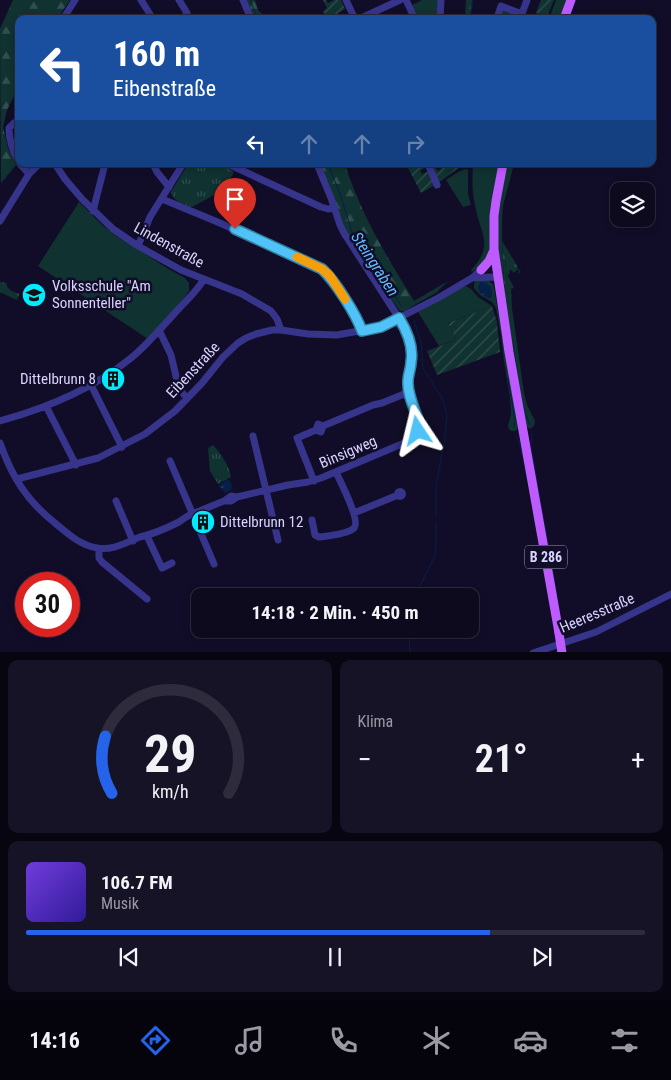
<!DOCTYPE html>
<html lang="de">
<meta charset="utf-8">
<style>
:root{--surface:#0d0a1e;--page:#161327;--text:#f1f3f6;--muted:#9a9aa4;--line:#2d2b3c;--accent:#2563eb}
body{margin:0;font-family:"Roboto Condensed",sans-serif;background:var(--page);color:var(--text);height:100vh;display:flex;flex-direction:column;font-size:19px;white-space:nowrap}
*{box-sizing:border-box;margin:0}
p{font-size:16px;color:var(--muted)}
.icon{flex:none;width:28px;height:28px;fill:none;stroke:currentColor;stroke-width:2;stroke-linecap:round;stroke-linejoin:round}
.map{position:relative;height:652px;overflow:hidden}
.drawer{display:flex;flex-direction:column;gap:8px;padding:8px;background:#070610;flex:1}
.drawer>*{flex:none}
.banner{position:absolute;left:15px;top:15px;width:641px;height:152px;border-radius:10px;box-shadow:0 2px 8px #0003,0 0 0 1px var(--line);background:#1a4fa0;color:#fff;overflow:hidden}
.tools{position:absolute;left:610px;top:182px;display:grid;gap:10px}
.tools a{display:grid;place-items:center;width:45px;height:45px;border-radius:10px;background:var(--surface);box-shadow:0 2px 8px #0003,0 0 0 1px var(--line);font-size:25px}
.speed{position:absolute;left:15px;top:572px;display:flex;gap:10px;font-size:25px;font-weight:700;text-align:center}
.speed>*{display:grid;place-content:center;width:65px;height:65px;border-radius:50%;background:var(--surface);box-shadow:0 2px 8px #0003,0 0 0 1px var(--line);line-height:1}
.speed .limit{border:8px solid #d22;background:#fff;color:#111}
.pin{position:absolute;display:grid;place-items:center;width:42px;height:42px;color:#fff;margin:-51px -21px;border-radius:50% 50% 50% 0;rotate:-45deg;box-shadow:0 0 5px #0007}
.pin .icon{rotate:45deg}
.me{position:absolute;width:55px;margin:-28px;rotate:350deg;stroke-linejoin:round;filter:drop-shadow(0 0 4px #0008)}
.turn{display:flex;align-items:center;gap:18px;height:105px;padding:0 15px;font-size:22px}
.turn .icon{width:65px;height:65px;stroke-width:2.5}
.turn b{display:block;font-size:35px;line-height:42px}
.lanes{display:flex;align-items:center;height:48px;padding:0 15px;background:#0003;justify-content:center;gap:25px;direction:ltr}
.lanes .off{opacity:.35}
.big{font-size:38px;font-weight:700;line-height:1.1}
.drawer .tile{flex:1;display:flex;flex-direction:column;justify-content:center;gap:8px;min-width:0;padding:0 18px;border-radius:10px;background:var(--page)}
.drawer .dial{align-items:center;gap:0}
.dial svg{height:130px;overflow:visible;fill:none;stroke:var(--line);stroke-width:7;stroke-linecap:round;text-anchor:middle}
.dial text{fill:var(--text);stroke:none}
.song{display:flex;align-items:center;gap:15px}
.cover{width:60px;height:60px;border-radius:8px;background:linear-gradient(135deg,hsl(260 70% 55%),hsl(250 70% 35%))}
.played{height:5px;border-radius:2px;background:linear-gradient(90deg,var(--accent) 75%,var(--line) 75%)}
.keys{display:flex;justify-content:space-around;direction:ltr}
.heat{display:flex;justify-content:space-between;align-items:center;font-size:28px;direction:ltr}
.drawer .tiles{flex:1;display:grid;gap:8px;grid-template-columns:1fr 1fr}
.tile:last-child{grid-column:span 2}
.trip{position:absolute;left:191px;top:588px;width:288px;height:50px;border-radius:10px;background:var(--surface);box-shadow:0 2px 8px #0003,0 0 0 1px var(--line);font-weight:700;line-height:50px;text-align:center}
.tab-bar{display:flex;height:80px;justify-content:space-around;align-items:center;background:#05040c;color:var(--muted)}
.tab-bar .icon{width:35px;height:35px}
.tab-bar .active{color:var(--accent)}
.tab-bar b{font-size:22px;color:var(--text)}
.map>svg:first-child{display:block}
.grass{fill:#103230}
.forest{fill:url(#forest-firs)}
.park{fill:url(#park-tufts)}
.garden{fill:url(#garden-furrows)}
.water{fill:url(#water-ripples)}
.lines{fill:none;stroke-linecap:round;stroke-linejoin:round}
.stream{stroke:#061f48;stroke-width:1}
.minor{stroke:#36348b;stroke-width:7}
.major{stroke:#be5bff;stroke-width:9}
.major-bridge{stroke:#be5bff;stroke-width:9}
.route-casing{stroke:#337fa1;stroke-width:12}
.route{stroke:#4fc3f7;stroke-width:9}
.slow{stroke:#f59e0b;stroke-width:9}
.labels{text-anchor:middle;dominant-baseline:central;stroke-width:5;stroke-linejoin:round;paint-order:stroke}
.shield{fill:#110d28;stroke:#9c98be;stroke-width:1}
.shield-label{font-size:14px;font-weight:bold;fill:#d8d4ff}
.street-label{font-size:15px;fill:#d8d4ff;stroke:#110d28}
.poi-label{font-size:15px;fill:#d8d4ff;stroke:#110d28;text-anchor:start}
.water-label{font-size:16px;font-style:italic;fill:#62baff;stroke:#110d28}
</style>
<div class="map">
<svg width="671" height="653" viewBox="0 0 671 653">
<defs>
<pattern id="forest-firs" width="22" height="20" patternUnits="userSpaceOnUse" patternTransform="scale(1.25)"><rect width="22" height="20" fill="#103230"/><path d="M5 1l3.5 6h-7zM16 11l3.5 6h-7z" fill="#324f4f"/></pattern>
<pattern id="park-tufts" width="24" height="20" patternUnits="userSpaceOnUse" patternTransform="scale(1.25)"><rect width="24" height="20" fill="#103230"/><path d="M3 7l-1-3M5 7V3M7 7l1-3M15 17l-1-3M17 17v-4M19 17l1-3" fill="none" stroke="#324f4f"/></pattern>
<pattern id="garden-furrows" width="10" height="10" patternUnits="userSpaceOnUse" patternTransform="scale(1.25)"><rect width="10" height="10" fill="#103230"/><path d="M-1 1l2-2M0 10L10 0M9 11l2-2" fill="none" stroke="#324f4f"/></pattern>
<pattern id="water-ripples" width="26" height="14" patternUnits="userSpaceOnUse" patternTransform="scale(1.25)"><rect width="26" height="14" fill="#061f48"/><path d="M2 4q2-2 4 0t4 0M15 11q2-2 4 0t4 0" fill="none" stroke="#2a3f63"/></pattern>
</defs>
<rect width="100%" height="100%" fill="#110d28"/>
<path class="grass" d="M422,0H439L438,19H419L412,5Z
M556,0H568L561,19H549Z
M479,164H500L490,222V250L483,265L472,272L471,270C495,245 480,234 475,205C472,192 472,179 473,166Z
M506,164H514L503,206L502,222V248L504,283L507,290L509,306L512,308L524,393L527,405L535,421L534,426L530,429L526,426L524,423L501,274L497,233L502,178Z
M465,169L468,170V194L471,205L463,207L446,180L458,172Z
M79,202L102,225L115,235L167,268L185,278L189,283V291L184,298L148,339L38,266Z
M505,257H508L521,272L517,274L519,272L518,269L514,273L511,270L509,271L510,274H508V276L514,288L511,289L507,283Z
M478,280H488L493,284L494,287L518,428C515,433 509,432 508,426L511,414L510,398L504,361L501,334L496,308L492,302L480,295L474,288V283Z
M448,281L436,293L416,304L414,301Z
M466,286L471,289L478,297L492,306L448,323L456,340L439,346L418,312L462,287Z"/>
<path class="forest" d="M13,0H70L57,19H19V86L7,110L3,127L8,148L16,165L1,183L0,29Z
M246,0H255L258,10L267,19H255Z
M466,0H472L470,19H465Z
M320,164H345C361,215 388,259 416,304L405,311H400L392,300L391,301L345,229Z
M502,241L518,267H515L508,257H505L507,283L511,289L512,308L509,307L507,291L504,283Z"/>
<path class="park" d="M188,164H220L234,172L225,189L192,207C184,204 173,202 171,192Z
M0,282L6,283C8,291 13,291 19,294V295L17,300L2,293H0Z
M213,445C222,455 228,464 231,477L218,484L210,471L208,448Z"/>
<path class="garden" d="M323,0H326L328,3L334,0H341L345,9L338,13L340,18L327,19L323,11L327,8Z
M541,0H554L546,19H536L539,14L536,13Z
M504,10L517,15V19H508L501,16L500,19L496,18L495,19H487L488,16L501,13Z
M406,164H425L426,167L420,171L422,174L428,171L435,185L421,193Z
M431,164H435L433,165L438,171L443,167L442,165L444,164H464L438,183Z
M492,306L497,322L500,352L437,375L427,351L456,340L448,323Z"/>
<path class="water" d="M480,282C490,282 494,289 491,298H488L480,293L478,288Z
M227,480H229L232,485L231,490L226,493L223,491L219,485Z"/>
<g class="lines">
<path class="stream" d="M250,0L258,19
M470,19L473,0
M328,164L340,194L352,232L402,307
M414,321L421,342L423,369L442,398L447,415L445,437L436,486V516
M513,343C517,371 519,400 530,425
M508,379L515,420L514,427
M532,434L531,447L557,595
M516,436L519,441L529,487
M533,513L536,527
M415,596L434,558L436,547V523
M409,629L410,653"/>
<path class="minor" d="M141,0L153,19
M179,0L187,13L183,19
M243,0L251,19
M346,0L355,19
M406,0L415,19
M498,15L501,6L522,14
M63,19L75,0
M359,19L400,0
M440,19L441,0
M520,19L527,0
M14,123L9,128C9,140 13,152 19,162
M20,164L29,174
M55,164L65,179L82,199L113,229L138,246L181,270L242,294L271,311L277,319L281,330
M153,164L157,172L169,187
M228,164L321,207L328,209L335,208
M428,164L437,185
M162,199L220,223L322,269C335,281 356,314 362,331
M93,211L105,164
M0,221L29,174L39,164
M138,246L150,217L183,164
M472,278L491,277L498,278
M159,330L171,355L179,389L187,398
M91,385L122,447
M46,406L76,465
M0,421C47,408 93,389 131,358C147,345 160,329 174,314C184,302 196,293 204,279
M318,424L323,426L321,432L316,430Z
M323,426L373,405L382,403L409,392
M253,436L278,540
M0,443C12,477 27,501 55,523C68,534 80,545 97,548C114,551 126,542 140,537C153,534 167,528 179,522C183,519 187,516 192,514C203,510 213,505 224,501
M170,461L214,564
M17,479L98,458L145,434L175,411L202,383L223,357L238,343L246,338L256,334L272,330H281L308,334L337,335L381,327L438,298L472,278L481,270
M314,481L297,438L316,430
M397.5 494a2.5 2.5 0 1 1 5 0a2.5 2.5 0 1 1-5 0Z
M237,497L231,501H224L231,496L237,497L288,485L308,482L321,478L409,441L416,435L420,427C418,412 409,399 408,384C407,377 410,371 411,364C413,352 410,340 406,329L344,233L340,225L331,198L317,164
M116,501L133,541
M354,513L398,495
M312,520L315,535L319,537C327,536 349,534 354,528C361,521 340,481 336,472
M147,536L162,568L172,563
M99,549V558L102,562L147,599
M533,653L596,632L671,594"/>
<path class="major" d="M564,19L571,0
M503,164L496,201L494,216V249L509,352L559,633
M481,270L489,261L494,250"/>
<path class="major-bridge" d="M559,633L562,653"/>
</g>
<g class="lines">
<g class="route-casing">
<path id="route" d="M235,229L322,269C335,281 356,314 362,331L381,327L399,318C407,331 414,346 411,362C411,368 408,375 408,381C407,394 415,410 419,422L420,427L418,431"/>
</g>
<use href="#route" class="route"/>
<path class="slow" d="M297,257L322,269L330,276L345,299"/>
</g>
<defs>
<g id="school-disc" transform="scale(1.25)"><circle r="9.5" fill="#00ebff" stroke="#110d28"/><path d="M0-5L7-2L0 1L-7-2ZM-4 1L0 2.5L4 1V4Q0 6-4 4Z" fill="#111"/></g>
<g id="building-disc" transform="scale(1.25)"><circle r="9.5" fill="#00ebff" stroke="#110d28"/><path d="M-4-6H4V6H1V3H-1V6H-4ZM-2.5-4.3h1.7v1.8h-1.7ZM.8-4.3h1.7v1.8H.8ZM-2.5-1h1.7V.8h-1.7ZM.8-1h1.7V.8H.8Z" fill="#111"/></g>
</defs>
<g fill-rule="evenodd">
<use href="#school-disc" x="34" y="295"/>
<use href="#building-disc" x="113" y="379"/>
<use href="#building-disc" x="203" y="522"/>
</g>
<g class="labels">
<rect class="shield" x="525" y="545.5" width="42" height="23" rx="4"/>
<g class="shield-label">
<text x="546" y="557">B 286</text>
</g>
<g class="street-label">
<text transform="translate(169 245) rotate(29)">Lindenstraße</text>
<text transform="translate(193 370) rotate(-47)">Eibenstraße</text>
<text transform="translate(348 452) rotate(-23)">Binsigweg</text>
<text transform="translate(597 613) rotate(-23)">Heeresstraße</text>
</g>
<g class="poi-label">
<text x="52" y="286">Volksschule "Am<tspan x="52" dy="17">Sonnenteller"</tspan></text>
<text x="96" y="379" text-anchor="end">Dittelbrunn 8</text>
<text x="220" y="522">Dittelbrunn 12</text>
</g>
<g class="water-label">
<text transform="translate(375 264) rotate(57)">Steingraben</text>
</g>
</g>
</svg>
<div class="tools">
<a><svg class="icon" aria-label="layers" viewBox="0 0 24 24"><path d="M12 4l9 5-9 5-9-5zM3 14l9 5 9-5"/></svg></a>
</div>
<div class="speed"><div class="limit">30</div></div>
<div class="pin" style="left:235px;top:229px;background:#d93025"><svg class="icon" aria-label="arrive" viewBox="0 0 24 24"><path d="M6 21V4h12l-3 4 3 4H6"/></svg></div>
<svg class="me" style="left:418px;top:431px" viewBox="-20 -20 40 40"><path d="M0-17L14 15 0 8-14 15z" fill="#4fc3f7" stroke="#fff" stroke-width="4"/></svg>
<div class="trip">14:18 · 2 Min. · 450 m</div>
<div class="banner">
<div class="turn"><svg class="icon" aria-label="left" viewBox="0 0 24 24"><path d="M17 20v-9H6M10 6l-5 5 5 5"/></svg><div><b>160 m</b>Eibenstraße</div></div>
<div class="lanes"><svg class="icon" aria-label="left" viewBox="0 0 24 24"><path d="M17 20v-9H6M10 6l-5 5 5 5"/></svg><svg class="icon off" aria-label="ahead" viewBox="0 0 24 24"><path d="M12 20V5M6 11l6-6 6 6"/></svg><svg class="icon off" aria-label="ahead" viewBox="0 0 24 24"><path d="M12 20V5M6 11l6-6 6 6"/></svg><svg class="icon off" aria-label="right" viewBox="0 0 24 24"><path d="M7 20v-9h11M14 6l5 5-5 5"/></svg></div>
</div>
</div>
<section class="drawer">
<div class="tiles">
<div class="tile dial"><svg viewBox="0 0 100 80">
<path d="M14 69A42 42 0 1 1 86 69"/>
<path d="M14 69A42 42 0 0 1 10 34" stroke="#2563eb"/>
<text x="50" y="56" font-size="32" font-weight="700">29</text>
<text x="50" y="72" font-size="11">km/h</text>
</svg></div>
<div class="tile"><p>Klima</p>
<div class="heat"><a>−</a><b class="big">21°</b><a>+</a></div>
</div>
<div class="tile">
<div class="song"><i class="cover"></i><div><b>106.7 FM</b><p>Musik</p></div></div>
<div class="played"></div>
<div class="keys"><svg class="icon" aria-label="previous" viewBox="0 0 24 24"><path d="M18 5L8 12l10 7zM5 5v14"/></svg><svg class="icon" aria-label="pause" viewBox="0 0 24 24"><path d="M8 5v14M16 5v14"/></svg><svg class="icon" aria-label="next" viewBox="0 0 24 24"><path d="M6 5l10 7-10 7zM19 5v14"/></svg></div>
</div>
</div>
</section>
<nav class="tab-bar">
<b>14:16</b>
<svg class="icon active" aria-label="directions" viewBox="0 0 24 24"><path d="M12 3l9 9-9 9-9-9zM9 14v-3h6M13 9l2 2-2 2"/></svg>
<svg class="icon" aria-label="music" viewBox="0 0 24 24"><path d="M9 18V5l10-2v13"/><circle cx="6" cy="18" r="3"/><circle cx="16" cy="16" r="3"/></svg>
<svg class="icon" aria-label="phone" viewBox="0 0 24 24"><path d="M5 4h4l2 5-3 2q2 4 5 5l2-3 5 2v4C11 20 4 13 5 4z"/></svg>
<svg class="icon" aria-label="climate" viewBox="0 0 24 24"><path d="M12 3v18M4 7l16 10M4 17L20 7"/></svg>
<svg class="icon" aria-label="car" viewBox="0 0 24 24"><path d="M5 17H2v-5l4-1 3-4h7l3 4 3 1v5h-3M9 17h6M6 11h13"/><circle cx="7" cy="17" r="2"/><circle cx="17" cy="17" r="2"/></svg>
<svg class="icon" aria-label="filters" viewBox="0 0 24 24"><path d="M4 7h16M4 17h16"/><circle cx="9" cy="7" r="2"/><circle cx="15" cy="17" r="2"/></svg>
</nav>
